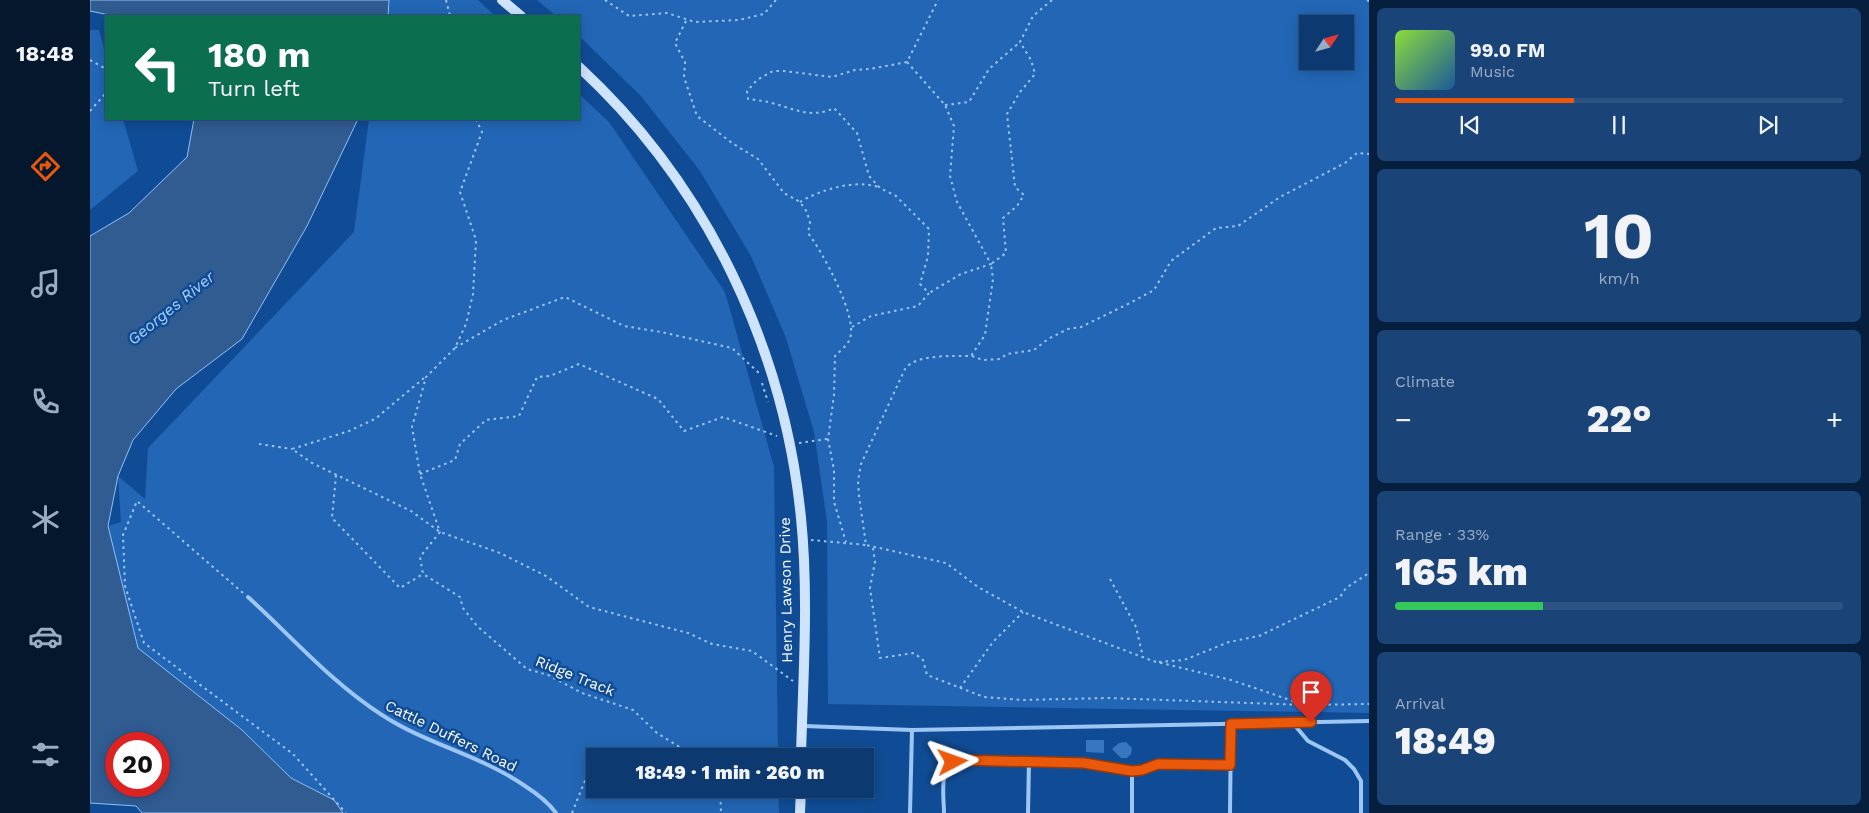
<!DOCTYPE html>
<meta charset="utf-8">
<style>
:root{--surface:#0c3970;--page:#1a4478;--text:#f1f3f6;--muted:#9aacc3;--line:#2c5383;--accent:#ea580c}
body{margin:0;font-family:"Work Sans",sans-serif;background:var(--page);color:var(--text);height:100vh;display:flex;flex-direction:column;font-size:19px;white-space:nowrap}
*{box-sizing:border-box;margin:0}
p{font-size:16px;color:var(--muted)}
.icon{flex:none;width:28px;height:28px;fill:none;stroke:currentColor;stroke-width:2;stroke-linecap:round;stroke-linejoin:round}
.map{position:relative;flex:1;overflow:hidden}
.sheet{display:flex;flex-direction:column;gap:8px;padding:8px;background:#071f3e;width:500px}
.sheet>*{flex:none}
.banner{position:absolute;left:15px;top:15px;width:475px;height:105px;border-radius:0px;box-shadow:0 2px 12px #0003,0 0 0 1px var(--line);background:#0b6e4f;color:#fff;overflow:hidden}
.needle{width:32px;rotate:54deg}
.controls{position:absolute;left:1209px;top:15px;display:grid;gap:10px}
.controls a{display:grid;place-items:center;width:55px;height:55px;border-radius:0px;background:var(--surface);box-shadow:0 2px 12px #0003,0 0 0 1px var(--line);font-size:25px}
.speed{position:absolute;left:15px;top:732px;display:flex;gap:10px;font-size:25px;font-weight:700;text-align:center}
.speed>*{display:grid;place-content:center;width:65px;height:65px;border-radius:50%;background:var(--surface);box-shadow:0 2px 12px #0003,0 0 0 1px var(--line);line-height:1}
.speed .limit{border:8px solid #d22;background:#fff;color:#111}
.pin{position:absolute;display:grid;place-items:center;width:42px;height:42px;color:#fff;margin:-51px -21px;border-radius:50% 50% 50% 0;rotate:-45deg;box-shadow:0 0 5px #0007}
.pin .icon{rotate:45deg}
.me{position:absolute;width:55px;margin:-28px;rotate:86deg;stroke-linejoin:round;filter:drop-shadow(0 0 4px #0008)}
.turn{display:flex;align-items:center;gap:18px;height:105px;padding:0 20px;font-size:22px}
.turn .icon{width:65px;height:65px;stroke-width:2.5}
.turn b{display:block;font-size:35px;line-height:42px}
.big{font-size:38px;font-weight:800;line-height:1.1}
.sheet .widget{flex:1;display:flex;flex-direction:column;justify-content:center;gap:8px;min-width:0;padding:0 18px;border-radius:8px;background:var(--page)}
.sheet .dial{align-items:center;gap:0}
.dial b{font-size:65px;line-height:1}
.song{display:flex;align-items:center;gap:15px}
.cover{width:60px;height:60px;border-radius:8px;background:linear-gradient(135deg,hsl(90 70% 55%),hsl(210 70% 35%))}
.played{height:5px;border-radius:2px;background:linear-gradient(90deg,var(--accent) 40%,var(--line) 40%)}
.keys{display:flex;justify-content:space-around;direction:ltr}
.heat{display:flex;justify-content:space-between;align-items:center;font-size:28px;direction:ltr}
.charge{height:8px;border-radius:4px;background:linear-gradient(90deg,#34c759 33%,var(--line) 0)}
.trip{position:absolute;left:496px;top:748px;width:288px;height:50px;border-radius:0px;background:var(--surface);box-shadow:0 2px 12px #0003,0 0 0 1px var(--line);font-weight:800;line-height:50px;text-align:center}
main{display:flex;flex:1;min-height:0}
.tab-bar{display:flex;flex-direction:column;width:90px;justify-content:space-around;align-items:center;background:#05172d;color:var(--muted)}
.tab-bar .icon{width:35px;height:35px}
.tab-bar .active{color:var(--accent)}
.tab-bar b{font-size:22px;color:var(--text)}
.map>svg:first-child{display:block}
.green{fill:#2266b5;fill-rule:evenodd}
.water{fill:#305c92;stroke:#8fc1f7;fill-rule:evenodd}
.building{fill:#3876be}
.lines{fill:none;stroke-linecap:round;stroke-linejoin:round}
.path{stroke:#9ec6f4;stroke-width:2;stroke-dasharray:2.5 4;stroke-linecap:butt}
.service{stroke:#9ec6f4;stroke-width:4}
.secondary{stroke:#cee3fd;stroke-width:10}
.route-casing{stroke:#983908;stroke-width:12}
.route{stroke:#ea580c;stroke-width:9}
.labels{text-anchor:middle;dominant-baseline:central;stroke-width:5;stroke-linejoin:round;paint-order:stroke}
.street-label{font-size:15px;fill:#fff;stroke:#104c95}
.water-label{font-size:16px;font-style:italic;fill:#aad0fb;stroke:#104c95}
</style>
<main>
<nav class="tab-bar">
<b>18:48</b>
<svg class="icon active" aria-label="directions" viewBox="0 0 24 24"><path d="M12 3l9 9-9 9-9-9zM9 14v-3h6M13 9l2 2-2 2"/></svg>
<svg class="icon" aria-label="music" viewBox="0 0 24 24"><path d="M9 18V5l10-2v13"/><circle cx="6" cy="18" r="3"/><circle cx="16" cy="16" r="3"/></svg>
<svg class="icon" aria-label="phone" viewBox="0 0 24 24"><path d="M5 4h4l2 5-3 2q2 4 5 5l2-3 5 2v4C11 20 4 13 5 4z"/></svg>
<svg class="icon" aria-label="climate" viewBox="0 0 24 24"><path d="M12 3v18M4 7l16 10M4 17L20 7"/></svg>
<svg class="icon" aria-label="car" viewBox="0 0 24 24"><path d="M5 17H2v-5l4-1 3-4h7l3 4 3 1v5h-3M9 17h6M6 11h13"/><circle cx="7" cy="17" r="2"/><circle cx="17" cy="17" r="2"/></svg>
<svg class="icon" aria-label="filters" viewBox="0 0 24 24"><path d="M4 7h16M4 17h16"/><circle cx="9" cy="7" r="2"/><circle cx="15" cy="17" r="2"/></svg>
</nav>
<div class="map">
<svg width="1279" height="813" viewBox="0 0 1279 813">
<rect width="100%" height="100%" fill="#104c95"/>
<path class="green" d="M296,0H388L405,16H294Z
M447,0H1279V713L738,704L737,522L724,432L696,338L661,256L610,171L551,96L489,36V16H466ZM1218,24H1255V61H1218Z
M0,30H9L16,56V119H33L48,171L0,210Z
M489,94L519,122L635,292L684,467L688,756H505V789H688L689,813H253L244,800L201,778L152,730L48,648L18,526L31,522L28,476L55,499L58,448L264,232L279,119H489Z"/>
<path class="water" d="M0,0H299L298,16H24L0,11Z
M104,119H268L217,226L152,339L86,389L43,440L28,476L18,526L48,648L152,730L201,778L244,800L253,813H52L46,806L0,803V236L39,213L97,157ZM26,744H69V786H26Z"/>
<path class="building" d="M996,740H1014V753L996,752Z
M1036,742L1042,748L1041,754L1037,758H1031L1022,749L1029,743Z"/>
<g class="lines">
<path class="path" d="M356,0L360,16
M515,0L539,16L577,13L605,22L649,20L674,14L686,0
M962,0L943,16L930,42L941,60L945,74L930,92L917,114L925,187L934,195L927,206L913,218L916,253L901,264L903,279L895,335L881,356C864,356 825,354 815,369L771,464L768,481L769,496L776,545L856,563L888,587L933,612L1063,661L1141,680L1215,705
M1277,0L1279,1
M596,21L585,43L595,62L594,77L607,116L642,143L668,159L694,193L710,202L717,212L720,223L718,233C732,251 768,317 760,338C758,345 750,351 745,356L744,395L738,439L744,470V502L756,542
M0,60L16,69
M817,62L855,105L864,126L860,176L867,202L901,264L871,274L839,293
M855,105L879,102L899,69L930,42
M0,111L16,93
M386,119L392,132L370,192L386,240L383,294L376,324L365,348L336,377L322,427L330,474L350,532L330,557L333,574L370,597L373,608L387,626L437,669L458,675L492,693L543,710L567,733L604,756
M710,202C730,190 765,179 788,187
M762,327L781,316L828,306L839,293L830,284L838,256L839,229L806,196L790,188L779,176L767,133L744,108C722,119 704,109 682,103C674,101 666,100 658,99L657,91L667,80L683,71H694L742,77L765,70L780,69L817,62L848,0
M365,348L413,320L475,297L534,326L571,332L642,348L670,374
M882,356L893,360L910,359L917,354L944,350L958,339L978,329L991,327L1040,303L1064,290L1081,261L1126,228L1148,226L1190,197L1255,163L1267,153L1279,154
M334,378L285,419L259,431L202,449L222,463L321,511L350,532L410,553L456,576L499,607L598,633L622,644L662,651L703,681
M672,383L678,402
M709,443L737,439
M169,444L202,449
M330,474L365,460L370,444L396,420L429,416L447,377L460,376L489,364L568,399L594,431L633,417L687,436
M246,475L242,518L310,588L333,574
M721,540L776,545
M783,548L785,562L780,588L790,658L824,653L833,660L837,675L894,697L932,700L1018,698L1215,705L1279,704
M1020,579L1046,627L1053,657
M153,593L47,501L33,535L35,586L54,643L203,754L256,813
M1069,662L1094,660L1139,642L1169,636L1250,597L1256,588L1279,573
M870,688L903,642L933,612
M630,789L631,813
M482,813L498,773L505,774"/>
<path class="service" d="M158,597C202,637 242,683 292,715C336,744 390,755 435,786C446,793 458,802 466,813
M1202,722L1218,741L1255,760L1264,769L1271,781V813
M714,726L822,730L1279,721
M1042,771L1052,770L1068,764L1140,765
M820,813L822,730
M854,813C854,794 847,763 872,760L994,763L1042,771V813
M938,813L939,761
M1140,813L1141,724"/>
<path class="secondary" d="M412,0L431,16
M489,67C616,184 694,347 711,518C719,597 713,677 711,756
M710,813L711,789"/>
</g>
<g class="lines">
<g class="route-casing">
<path id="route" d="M863,762L872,760L994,763L1042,771L1052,770L1068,764L1140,765L1141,724L1221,722"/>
</g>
<use href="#route" class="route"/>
</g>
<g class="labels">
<g class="street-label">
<text transform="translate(696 590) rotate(-91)">Henry Lawson Drive</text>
<text transform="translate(485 676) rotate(22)">Ridge Track</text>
<text transform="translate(361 736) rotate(26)">Cattle Duffers Road</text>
</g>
<g class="water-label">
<text transform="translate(81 308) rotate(-39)">Georges River</text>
</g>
</g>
</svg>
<div class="controls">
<a><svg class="needle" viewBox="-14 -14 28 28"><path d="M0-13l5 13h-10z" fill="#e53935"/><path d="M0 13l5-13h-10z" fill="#9aacc3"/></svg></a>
</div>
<div class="speed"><div class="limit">20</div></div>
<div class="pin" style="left:1221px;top:722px;background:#d93025"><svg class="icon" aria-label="arrive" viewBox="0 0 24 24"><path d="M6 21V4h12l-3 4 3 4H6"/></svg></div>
<svg class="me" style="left:863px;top:762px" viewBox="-20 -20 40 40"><path d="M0-17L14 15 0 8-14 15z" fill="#ea580c" stroke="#fff" stroke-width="4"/></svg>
<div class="trip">18:49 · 1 min · 260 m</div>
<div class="banner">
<div class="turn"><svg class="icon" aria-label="left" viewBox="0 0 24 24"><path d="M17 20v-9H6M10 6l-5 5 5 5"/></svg><div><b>180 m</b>Turn left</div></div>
</div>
</div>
<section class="sheet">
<div class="widget">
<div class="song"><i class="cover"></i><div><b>99.0 FM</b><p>Music</p></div></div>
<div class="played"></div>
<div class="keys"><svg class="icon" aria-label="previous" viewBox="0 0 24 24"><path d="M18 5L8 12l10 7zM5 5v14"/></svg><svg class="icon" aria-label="pause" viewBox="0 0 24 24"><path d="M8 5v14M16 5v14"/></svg><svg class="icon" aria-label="next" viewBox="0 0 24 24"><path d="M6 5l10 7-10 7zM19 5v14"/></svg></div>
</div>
<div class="widget dial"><b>10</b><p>km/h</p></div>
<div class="widget"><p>Climate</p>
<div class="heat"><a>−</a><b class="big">22°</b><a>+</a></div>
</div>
<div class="widget"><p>Range · 33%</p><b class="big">165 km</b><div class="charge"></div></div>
<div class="widget"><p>Arrival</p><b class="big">18:49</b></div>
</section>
</main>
